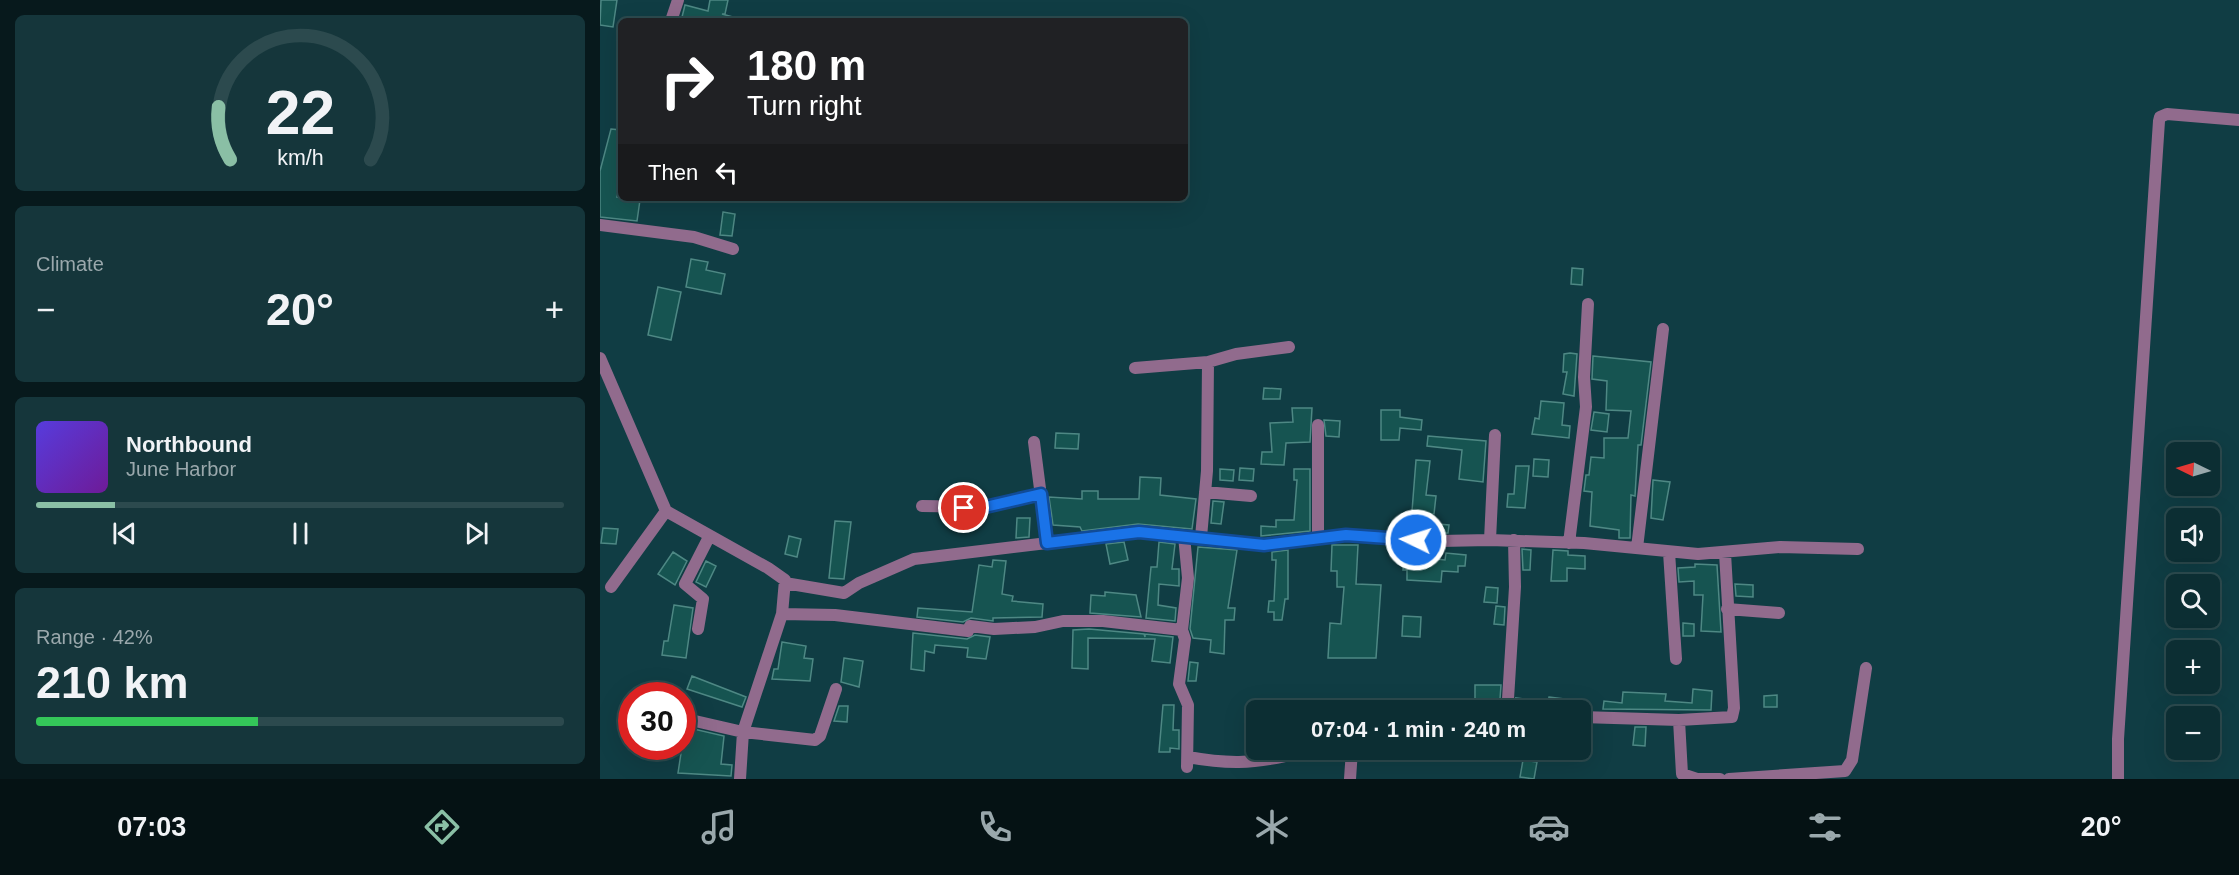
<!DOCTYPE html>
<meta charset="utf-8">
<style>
:root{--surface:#0c2e33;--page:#15363b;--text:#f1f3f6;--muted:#9aa8ac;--line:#2c4a4e;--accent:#8abfa5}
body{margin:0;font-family:Arial,sans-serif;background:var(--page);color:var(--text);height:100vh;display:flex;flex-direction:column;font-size:22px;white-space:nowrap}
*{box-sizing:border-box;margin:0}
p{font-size:20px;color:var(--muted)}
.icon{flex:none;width:33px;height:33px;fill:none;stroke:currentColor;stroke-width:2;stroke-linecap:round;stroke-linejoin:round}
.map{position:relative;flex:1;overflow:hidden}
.panel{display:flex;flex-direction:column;gap:15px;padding:15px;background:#07191c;width:600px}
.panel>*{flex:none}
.hud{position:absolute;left:18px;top:18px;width:570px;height:183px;border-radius:9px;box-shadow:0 6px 24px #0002,0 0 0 2px var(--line);background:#202124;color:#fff;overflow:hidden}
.needle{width:39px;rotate:275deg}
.fabs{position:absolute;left:1566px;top:442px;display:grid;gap:12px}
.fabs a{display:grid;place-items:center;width:54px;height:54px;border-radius:9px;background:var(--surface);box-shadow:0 6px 24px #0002,0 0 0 2px var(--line);font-size:30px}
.speed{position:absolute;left:18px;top:682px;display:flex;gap:12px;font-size:30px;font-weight:700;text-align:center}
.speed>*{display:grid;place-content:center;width:78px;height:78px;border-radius:50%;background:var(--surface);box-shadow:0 6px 24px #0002,0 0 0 2px var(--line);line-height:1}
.speed .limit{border:9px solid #d22;background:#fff;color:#111}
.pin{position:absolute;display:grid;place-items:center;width:51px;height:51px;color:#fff;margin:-26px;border:3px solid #fff;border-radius:50%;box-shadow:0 2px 6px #0007}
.me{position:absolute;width:66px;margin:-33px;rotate:274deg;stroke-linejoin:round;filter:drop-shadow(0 0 4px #0008)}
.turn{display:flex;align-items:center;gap:21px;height:126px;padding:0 30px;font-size:27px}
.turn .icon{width:78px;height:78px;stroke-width:2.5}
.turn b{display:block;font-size:42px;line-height:51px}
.then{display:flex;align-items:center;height:57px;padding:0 30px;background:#0003;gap:12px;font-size:22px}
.big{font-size:45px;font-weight:600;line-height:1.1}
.panel .card{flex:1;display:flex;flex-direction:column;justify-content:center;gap:9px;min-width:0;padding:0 21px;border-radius:9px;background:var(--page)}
.panel .dial{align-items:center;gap:0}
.dial svg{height:156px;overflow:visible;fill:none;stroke:var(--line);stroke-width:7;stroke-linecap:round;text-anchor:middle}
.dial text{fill:var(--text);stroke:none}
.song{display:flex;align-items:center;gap:18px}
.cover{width:72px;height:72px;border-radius:9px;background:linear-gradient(135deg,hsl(250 70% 55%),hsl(280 70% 35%))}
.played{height:6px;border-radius:3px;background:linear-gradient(90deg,var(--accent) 15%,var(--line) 15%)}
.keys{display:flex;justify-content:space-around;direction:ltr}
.heat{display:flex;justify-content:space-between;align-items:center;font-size:33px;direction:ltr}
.charge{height:9px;border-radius:4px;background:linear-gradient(90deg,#34c759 42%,var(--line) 0)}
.trip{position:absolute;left:646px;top:700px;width:345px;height:60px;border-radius:9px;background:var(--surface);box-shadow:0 6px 24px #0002,0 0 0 2px var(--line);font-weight:600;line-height:60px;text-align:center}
.tabs{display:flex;height:96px;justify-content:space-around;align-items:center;background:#051214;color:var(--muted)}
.tabs .icon{width:42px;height:42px}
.tabs .on{color:var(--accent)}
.tabs b{font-size:27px;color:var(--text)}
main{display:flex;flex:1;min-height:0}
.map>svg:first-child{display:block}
.building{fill:#165451;stroke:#4e8884;stroke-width:1.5}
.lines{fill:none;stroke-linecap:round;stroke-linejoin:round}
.street{stroke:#916b8d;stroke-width:12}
.route-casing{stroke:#114b97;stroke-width:15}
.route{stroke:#1a73e8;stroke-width:10}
</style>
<main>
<section class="panel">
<div class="card dial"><svg viewBox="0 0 100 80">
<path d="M14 69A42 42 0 1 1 86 69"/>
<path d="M14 69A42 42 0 0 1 8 42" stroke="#8abfa5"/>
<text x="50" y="56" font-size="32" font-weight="700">22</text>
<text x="50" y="72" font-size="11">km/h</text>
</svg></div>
<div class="card"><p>Climate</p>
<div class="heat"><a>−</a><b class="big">20°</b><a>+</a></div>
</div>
<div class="card">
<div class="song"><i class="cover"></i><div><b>Northbound</b><p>June Harbor</p></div></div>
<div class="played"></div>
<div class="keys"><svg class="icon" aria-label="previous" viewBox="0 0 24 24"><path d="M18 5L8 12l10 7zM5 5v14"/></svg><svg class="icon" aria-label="pause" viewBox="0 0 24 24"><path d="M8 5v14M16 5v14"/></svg><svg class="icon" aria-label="next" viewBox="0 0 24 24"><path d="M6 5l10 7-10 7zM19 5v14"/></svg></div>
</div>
<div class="card"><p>Range · 42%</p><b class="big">210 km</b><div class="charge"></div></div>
</section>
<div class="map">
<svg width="1639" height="779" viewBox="0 0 1639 779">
<rect width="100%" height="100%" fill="#103d44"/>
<path class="building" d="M1,0H17L13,27L0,25Z
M110,0H128L125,14H122L133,17L132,21H81L85,5L108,11Z
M11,129L21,130V177L17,197L40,200L37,221L0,217V171Z
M123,212L135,214L132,236L120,235Z
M91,259L108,262L106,270L125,274L121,294L86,287Z
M972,268L983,269L982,285L971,284Z
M58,287L81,292L71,340L48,335Z
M970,353L977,354L974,396L963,394L967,372H963L964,354Z
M993,356L1051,362L1041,445H1038L1035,496L1031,495L1030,538H1019V530L990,526L992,492L984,491L986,475H989L991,457L1004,458V438H1028L1031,411L1006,410L1007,381L992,379Z
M664,388L681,389L680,399H663Z
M941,401L964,403L962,425L970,426L969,438L932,434L935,418L939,419Z
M692,408H712L710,442L686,443L684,465L661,464L662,452H672L670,423L693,422Z
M781,410H800V417L822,420L821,430L800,428L799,440H781Z
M994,412L1009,414L1007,432L991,430Z
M724,420L740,421L739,437L726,436Z
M456,433L479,434L478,449L455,448Z
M828,436L886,441L883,482L859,479L862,450L827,446Z
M934,459L949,460L948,477L933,476Z
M816,460L830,461L826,495L836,496L834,514L812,511Z
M916,466H929L925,508L907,507L908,494H914Z
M640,468L654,469L653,481L639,480Z
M620,469L634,470L633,481L620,480Z
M694,469H710V531L661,536V526L676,527V520H694L697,480H694Z
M540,477L561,478L560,495L596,499L592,529L538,524L482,531L480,527L453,525L449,497L482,499V491H498V499H539Z
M1053,480L1070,482L1063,520L1051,518Z
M613,501L624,502L621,524L611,523Z
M417,518H430L429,537L416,538Z
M235,521L251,522L244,579L229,578Z
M838,524L849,525L848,533H837Z
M3,528L18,529L16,544L1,543Z
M189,536L201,539L197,557L185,554Z
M524,542L528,560L510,564L506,544Z
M559,542L575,544L572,569H579V586L559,584L558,605L576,608L575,621L546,618L551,567H557Z
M732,545H758L756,584L781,585L776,658H728L730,623L741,624L744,587H737V571H731Z
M598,547L637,550L628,608H635L634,620H625L624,654L610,652L611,640L593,638L590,629Z
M805,547L824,549V558L845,560L846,553L866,555L865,566H858V572L842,571L841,582L807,580V570H803Z
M922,549L931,550L930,570H923Z
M688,550V599H685L682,620H674V612H668L669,601H674L676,560H672V552Z
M953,550L968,551V555L985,556V569L967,568V581H951Z
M73,552L87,561L75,585L58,574Z
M393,560L406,561L402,594L413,596L412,601L443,604L442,617L393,618V621L371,618L363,622L317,617L318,608L372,612L379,565L392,567Z
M106,561L116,566L106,587L96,582Z
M1095,564L1117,565L1121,632L1101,631L1103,595H1094V581L1079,582L1078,568L1095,567Z
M1135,584L1153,585V597L1136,596Z
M886,587L898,588L897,603L884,602Z
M505,592L536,595L541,617L490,613L491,595L505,596Z
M74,605L93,608L86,658L62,655L64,641H68Z
M896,606L905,607L904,625L894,624Z
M803,616L821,617L820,637L802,636Z
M1083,623L1094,624V636H1083Z
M489,629L544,634L545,637V634L573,637L570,663L552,661L555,639L488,638V669L472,668L473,630Z
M313,633L367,639L375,635L390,637L386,659L367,657L368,648L335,645L334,653L325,651L324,671L311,669Z
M182,642L206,646L204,658L213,659L210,681L172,679L174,669H178Z
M244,658L263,661L259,687L241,682Z
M590,662L598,663L596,681H588Z
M92,676L146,697L142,707L87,689Z
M875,685H901L900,699L903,711H875Z
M1093,689L1112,691L1111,710L1003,709L1004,701L1022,703L1023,692L1066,694L1065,701L1092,703Z
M1177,695V707H1164V696Z
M949,697L964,699L962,711L920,709L916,698L948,702Z
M563,705H574L573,730H579V749L570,748V752H559Z
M239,706H248L247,722L234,721Z
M85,727L124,736L121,764L132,765L131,776L78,773Z
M1035,727H1046L1045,746L1033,745Z
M923,760L937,762L934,779L920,777Z"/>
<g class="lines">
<path class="street" d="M71,21L78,0
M0,225L94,237L133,249
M0,358L66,511L168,568L185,580L182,614L143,732L140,779
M535,368L608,362
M718,425V536
M434,442L447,543
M605,492L651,496
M322,506L385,507L441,494
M601,537L607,471L608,362L636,354L689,347
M890,540L895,435
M969,543L986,407L984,377L988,304
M1037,548L1063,329
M1069,552L1076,659
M185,583L244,593L259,583L314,559L539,532L664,545L746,535L840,541L890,540L984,543L1098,554L1180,547L1258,549
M11,587L66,511
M1127,609L1179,613
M182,614L235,615L368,631L370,626L394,629L435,627L463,621H503L582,630L585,639L579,684L588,705L587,767
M98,629L103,599L85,584L109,537
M582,630L588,578L584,536
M912,711L908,699L915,587L914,540
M981,717L1079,720L1132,717L1134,708L1125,553
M82,718L143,732L215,740L220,736L236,689
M1079,720L1082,774L1097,779H1120
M588,757C626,764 652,764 690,755
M750,779L752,750
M1129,779L1245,771L1252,760L1266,668
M1518,779V739L1559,121L1560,117L1567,114L1639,120"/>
</g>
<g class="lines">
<g class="route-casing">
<path id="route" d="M364,508L385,507L441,494L447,543L539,532L664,545L746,535L816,540"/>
</g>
<use href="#route" class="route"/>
</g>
</svg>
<div class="fabs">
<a><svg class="needle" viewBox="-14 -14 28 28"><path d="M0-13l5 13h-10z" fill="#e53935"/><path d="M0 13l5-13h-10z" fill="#9aa8ac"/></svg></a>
<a><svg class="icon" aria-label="sound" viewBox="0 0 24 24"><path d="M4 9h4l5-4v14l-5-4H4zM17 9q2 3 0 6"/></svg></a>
<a><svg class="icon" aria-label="search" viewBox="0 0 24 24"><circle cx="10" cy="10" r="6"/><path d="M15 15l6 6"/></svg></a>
<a>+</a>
<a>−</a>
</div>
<div class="speed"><div class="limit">30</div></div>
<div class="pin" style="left:364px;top:508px;background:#d93025"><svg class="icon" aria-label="arrive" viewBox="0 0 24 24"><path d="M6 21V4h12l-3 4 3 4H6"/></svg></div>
<svg class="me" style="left:816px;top:540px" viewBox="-20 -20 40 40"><circle r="17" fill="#1a73e8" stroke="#fff" stroke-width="3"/><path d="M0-11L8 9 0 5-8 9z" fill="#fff"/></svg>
<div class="trip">07:04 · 1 min · 240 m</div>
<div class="hud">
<div class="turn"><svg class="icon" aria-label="right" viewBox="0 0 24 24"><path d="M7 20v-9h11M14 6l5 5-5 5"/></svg><div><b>180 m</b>Turn right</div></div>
<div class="then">Then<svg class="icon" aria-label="left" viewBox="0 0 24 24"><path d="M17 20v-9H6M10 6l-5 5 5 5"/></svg></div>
</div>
</div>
</main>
<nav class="tabs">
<b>07:03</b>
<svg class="icon on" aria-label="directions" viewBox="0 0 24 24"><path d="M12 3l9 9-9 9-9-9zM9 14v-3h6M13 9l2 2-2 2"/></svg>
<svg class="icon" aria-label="music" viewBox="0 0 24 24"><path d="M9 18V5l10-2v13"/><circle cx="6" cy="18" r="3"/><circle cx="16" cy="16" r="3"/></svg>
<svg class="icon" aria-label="phone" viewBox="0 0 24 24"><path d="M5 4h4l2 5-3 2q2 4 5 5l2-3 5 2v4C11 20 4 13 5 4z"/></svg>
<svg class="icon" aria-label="climate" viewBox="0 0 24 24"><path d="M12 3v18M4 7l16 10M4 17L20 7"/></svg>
<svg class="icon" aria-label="car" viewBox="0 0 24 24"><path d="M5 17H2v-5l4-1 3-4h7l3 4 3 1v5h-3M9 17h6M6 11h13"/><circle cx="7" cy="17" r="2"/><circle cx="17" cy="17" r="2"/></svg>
<svg class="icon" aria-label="filters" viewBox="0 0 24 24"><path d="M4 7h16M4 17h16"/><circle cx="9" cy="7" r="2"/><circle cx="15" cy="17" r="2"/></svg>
<b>20°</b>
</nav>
